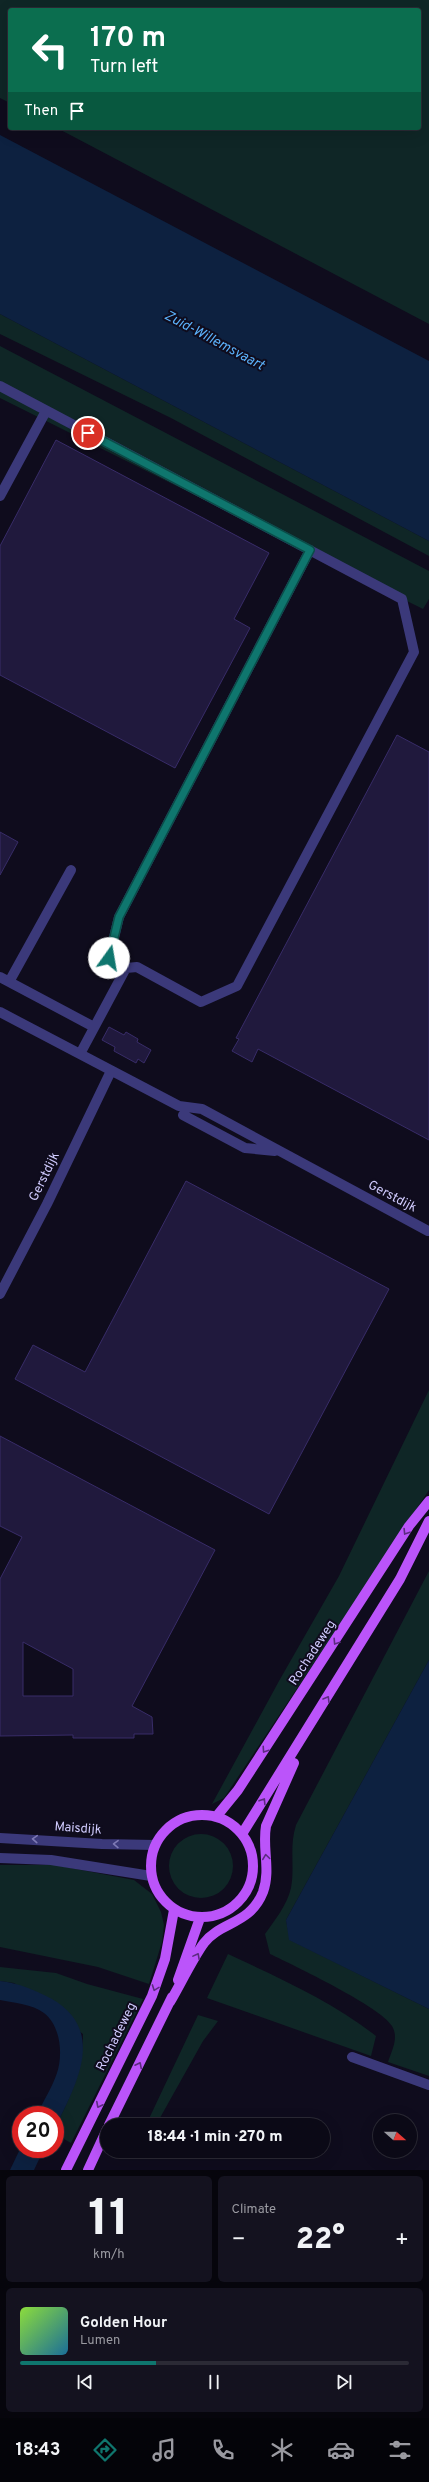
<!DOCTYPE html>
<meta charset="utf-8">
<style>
:root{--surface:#0b0916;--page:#14121f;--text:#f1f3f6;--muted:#9a9aa1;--line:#2b2a35;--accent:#0f766e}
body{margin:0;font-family:Overpass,sans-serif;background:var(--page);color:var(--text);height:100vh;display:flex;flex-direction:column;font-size:15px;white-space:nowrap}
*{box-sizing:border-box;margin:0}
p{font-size:13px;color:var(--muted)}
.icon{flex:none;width:22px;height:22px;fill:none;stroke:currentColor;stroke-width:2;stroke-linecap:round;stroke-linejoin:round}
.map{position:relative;height:2170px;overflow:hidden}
.details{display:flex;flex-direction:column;gap:6px;padding:6px;background:#06050c;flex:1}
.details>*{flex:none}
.banner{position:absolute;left:8px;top:8px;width:413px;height:122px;border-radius:4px;box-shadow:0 4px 16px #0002,0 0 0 1px var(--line);background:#0b6e4f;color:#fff;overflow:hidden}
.needle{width:26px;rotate:111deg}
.fabs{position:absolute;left:373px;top:2114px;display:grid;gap:8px}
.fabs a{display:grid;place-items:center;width:44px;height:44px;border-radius:50%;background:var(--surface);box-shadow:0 4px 16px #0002,0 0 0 1px var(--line);font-size:20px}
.speed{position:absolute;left:12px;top:2106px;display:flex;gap:8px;font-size:20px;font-weight:700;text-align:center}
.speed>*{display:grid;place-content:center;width:52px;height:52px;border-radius:50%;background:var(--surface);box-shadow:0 4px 16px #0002,0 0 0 1px var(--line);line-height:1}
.speed .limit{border:6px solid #d22;background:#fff;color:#111}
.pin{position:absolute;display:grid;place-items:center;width:34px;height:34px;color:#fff;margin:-17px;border:2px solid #fff;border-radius:50%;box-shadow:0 1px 4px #0007}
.me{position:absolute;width:44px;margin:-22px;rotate:13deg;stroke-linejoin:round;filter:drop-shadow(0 0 3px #0008)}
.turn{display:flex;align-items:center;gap:14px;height:84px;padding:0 16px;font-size:18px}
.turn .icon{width:52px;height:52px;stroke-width:2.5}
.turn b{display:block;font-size:28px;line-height:34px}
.then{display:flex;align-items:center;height:38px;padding:0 16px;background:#0003;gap:8px;font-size:15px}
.big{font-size:30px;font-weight:800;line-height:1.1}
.details .tile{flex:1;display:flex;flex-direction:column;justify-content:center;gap:6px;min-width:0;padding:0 14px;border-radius:6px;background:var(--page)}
.details .dial{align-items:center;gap:0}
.dial b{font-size:52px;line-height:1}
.song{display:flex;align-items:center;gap:12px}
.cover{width:48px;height:48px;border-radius:6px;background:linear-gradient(135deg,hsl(90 70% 55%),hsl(200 70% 35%))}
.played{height:4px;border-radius:2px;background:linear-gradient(90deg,var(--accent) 35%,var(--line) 35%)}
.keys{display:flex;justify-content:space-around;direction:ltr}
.heat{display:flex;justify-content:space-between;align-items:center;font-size:22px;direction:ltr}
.details .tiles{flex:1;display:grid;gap:6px;grid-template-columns:1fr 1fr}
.tile:last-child{grid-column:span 2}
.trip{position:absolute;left:100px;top:2118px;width:230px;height:40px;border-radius:20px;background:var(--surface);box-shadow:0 4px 16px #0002,0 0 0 1px var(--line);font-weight:800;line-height:40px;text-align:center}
.tab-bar{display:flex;height:64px;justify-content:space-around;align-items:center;background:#040409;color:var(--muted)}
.tab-bar .icon{width:28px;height:28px}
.tab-bar .on{color:var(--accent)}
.tab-bar b{font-size:18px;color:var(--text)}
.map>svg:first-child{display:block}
.green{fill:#0f2626}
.water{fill:#0d2140}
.building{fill:#20193d;stroke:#382c68;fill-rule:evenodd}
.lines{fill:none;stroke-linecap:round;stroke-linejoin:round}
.minor{stroke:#3b397a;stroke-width:10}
.major{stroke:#bb54fa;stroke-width:10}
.oneway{stroke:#5c2c80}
.oneway2{stroke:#7e7ab5}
.route-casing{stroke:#0a4d48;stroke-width:10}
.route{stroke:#0f766e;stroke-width:7}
.labels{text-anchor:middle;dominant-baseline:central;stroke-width:4;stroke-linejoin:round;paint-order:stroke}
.street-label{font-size:13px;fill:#cfcafd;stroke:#0f0c1d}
.water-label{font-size:14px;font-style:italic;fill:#5bb1fa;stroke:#0f0c1d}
</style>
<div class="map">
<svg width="429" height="2170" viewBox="0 0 429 2170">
<rect width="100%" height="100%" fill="#0f0c1d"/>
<path class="green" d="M0,0H429V324L57,128H419V10H10V103L0,98Z
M0,314L429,541V556L171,418L0,334Z
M0,346L429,571V599L423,609L0,398Z
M429,1390V1490L224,1798L212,1804L279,1681L339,1576Z
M429,1571V1660L286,1920L290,1940L429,2009V2076L388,2062C392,2050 399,2038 392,2026C381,2007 293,1965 270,1954L265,1934C275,1920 287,1905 291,1888C295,1866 289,1847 296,1825Z
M169 1866a32 32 0 1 1 64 0a32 32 0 1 1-64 0Z
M0,1865H55L134,1880L152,1894L161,1912L164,1925L162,1942L149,1984L98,1967L0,1947Z
M228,1954C279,1978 332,2001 376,2036L371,2056L207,1998Z
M0,1967L56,1973L87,1984L143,1999L71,2143L55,2134V2128C71,2095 83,2072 83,2034L14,1983L0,1981Z
M198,2015L218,2021L203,2041L156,2125H146Z"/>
<path class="water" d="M0,135L429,361V541L0,314Z
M429,1660V2009L289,1940L286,1920Z
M0,1981C19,1983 35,1990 52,1999C107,2031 76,2085 55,2128V2115H37C43,2101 52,2088 57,2073C63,2055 61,2026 44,2013C32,2004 14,2003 0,2000Z
M21,2147L44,2149L34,2170H10Z"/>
<path class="building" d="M56,440L269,553L234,619L250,628L175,768L0,675V546Z
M397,735L429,752V1140L258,1049L252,1062L232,1051L239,1039L236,1038Z
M0,832L18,842L0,875Z
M109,1027L124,1035L126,1032L138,1039L137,1042L151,1050L144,1063L138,1059L136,1063L114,1051L115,1047L102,1040Z
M186,1181L389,1289L269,1514L15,1379L33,1345L85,1372Z
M0,1436L215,1550L132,1706L152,1717L153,1734H134V1738H73V1735L0,1736V1579L22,1537L0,1526ZM23,1642L73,1669V1696H23Z"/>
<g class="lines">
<path class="minor" d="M0,386L402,599L414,652L237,986L201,1002L137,967L126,968
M0,496L46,411
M0,977L94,1027
M9,982L71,870
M0,1012L179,1106L202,1109L428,1231
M80,1054L126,968L109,958L119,917L310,550
M183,1115L245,1148L275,1151
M0,1294L47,1204L111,1071
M0,1838L102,1844L155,1845
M0,1858L51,1860L151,1876
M352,2057L429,2085"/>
<path class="major" d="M151 1866a51 51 0 1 1 102 0a51 51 0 1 1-102 0Z
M216,1817L238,1790L409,1526L429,1501
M242,1834L400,1579L429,1521
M178,1980L200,1918
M170,2002C180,1985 193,1958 204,1943C221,1921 250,1925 263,1892C271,1870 262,1848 266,1826L294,1763
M109,2125L172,1997
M66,2170L152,1996L165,1959L174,1910
M88,2170L107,2129"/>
</g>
<defs><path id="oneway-chevron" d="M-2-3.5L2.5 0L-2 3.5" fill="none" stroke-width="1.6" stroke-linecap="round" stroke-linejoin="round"/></defs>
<g class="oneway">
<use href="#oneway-chevron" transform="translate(406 1532) rotate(122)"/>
<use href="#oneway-chevron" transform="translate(336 1642) rotate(123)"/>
<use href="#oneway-chevron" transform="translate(327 1699) rotate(-59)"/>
<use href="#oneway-chevron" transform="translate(265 1750) rotate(124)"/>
<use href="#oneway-chevron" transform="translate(263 1801) rotate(-58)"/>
<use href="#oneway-chevron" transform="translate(266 1857) rotate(-98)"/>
<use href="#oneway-chevron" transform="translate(197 1956) rotate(-62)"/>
<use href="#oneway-chevron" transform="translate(155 1988) rotate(110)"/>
<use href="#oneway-chevron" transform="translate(139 2065) rotate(-63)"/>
<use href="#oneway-chevron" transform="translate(99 2105) rotate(117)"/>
</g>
<g class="oneway2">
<use href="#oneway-chevron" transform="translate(35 1839) rotate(-176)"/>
<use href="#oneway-chevron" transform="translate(116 1844) rotate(-179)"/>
</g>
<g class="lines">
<g class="route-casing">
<path id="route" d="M88,433L310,550L119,917L109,958"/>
</g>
<use href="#route" class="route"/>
</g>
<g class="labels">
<g class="street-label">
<text transform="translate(45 1177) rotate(-64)">Gerstdijk</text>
<text transform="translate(392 1197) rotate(28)">Gerstdijk</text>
<text transform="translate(313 1653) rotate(-57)">Rochadeweg</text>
<text transform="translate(78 1829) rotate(4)">Maisdijk</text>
<text transform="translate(117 2037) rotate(-64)">Rochadeweg</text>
</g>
<g class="water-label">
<text transform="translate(214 341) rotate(28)">Zuid-Willemsvaart</text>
</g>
</g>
</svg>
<div class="fabs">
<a><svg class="needle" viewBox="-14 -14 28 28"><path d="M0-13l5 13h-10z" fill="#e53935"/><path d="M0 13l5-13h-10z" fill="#9a9aa1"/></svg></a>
</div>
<div class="speed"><div class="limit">20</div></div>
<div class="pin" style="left:88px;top:433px;background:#d93025"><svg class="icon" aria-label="arrive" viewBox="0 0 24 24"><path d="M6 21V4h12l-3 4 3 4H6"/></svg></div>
<svg class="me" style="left:109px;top:958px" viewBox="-20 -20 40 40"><circle r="19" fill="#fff"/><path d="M0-13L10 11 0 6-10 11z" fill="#0f766e"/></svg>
<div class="trip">18:44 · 1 min · 270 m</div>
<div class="banner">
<div class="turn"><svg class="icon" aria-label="left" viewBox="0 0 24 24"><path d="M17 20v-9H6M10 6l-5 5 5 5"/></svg><div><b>170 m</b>Turn left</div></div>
<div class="then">Then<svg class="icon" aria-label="arrive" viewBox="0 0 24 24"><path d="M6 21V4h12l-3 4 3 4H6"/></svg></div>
</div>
</div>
<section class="details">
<div class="tiles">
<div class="tile dial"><b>11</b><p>km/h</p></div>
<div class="tile"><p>Climate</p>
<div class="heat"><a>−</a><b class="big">22°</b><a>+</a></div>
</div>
<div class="tile">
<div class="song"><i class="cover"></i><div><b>Golden Hour</b><p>Lumen</p></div></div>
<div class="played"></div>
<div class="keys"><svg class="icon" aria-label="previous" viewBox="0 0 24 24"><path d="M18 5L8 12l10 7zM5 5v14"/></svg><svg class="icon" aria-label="pause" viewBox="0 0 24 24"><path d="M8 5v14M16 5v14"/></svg><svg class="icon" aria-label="next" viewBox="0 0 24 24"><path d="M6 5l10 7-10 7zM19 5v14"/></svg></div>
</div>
</div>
</section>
<nav class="tab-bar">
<b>18:43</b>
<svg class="icon on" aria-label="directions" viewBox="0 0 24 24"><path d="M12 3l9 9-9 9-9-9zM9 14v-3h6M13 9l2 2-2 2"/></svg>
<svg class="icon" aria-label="music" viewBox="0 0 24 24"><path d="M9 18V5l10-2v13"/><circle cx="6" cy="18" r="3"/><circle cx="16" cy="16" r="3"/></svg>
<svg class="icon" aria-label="phone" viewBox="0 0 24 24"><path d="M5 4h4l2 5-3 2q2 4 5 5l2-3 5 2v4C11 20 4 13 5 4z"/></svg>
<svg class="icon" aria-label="climate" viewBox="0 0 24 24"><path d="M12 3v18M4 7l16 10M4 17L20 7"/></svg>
<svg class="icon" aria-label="car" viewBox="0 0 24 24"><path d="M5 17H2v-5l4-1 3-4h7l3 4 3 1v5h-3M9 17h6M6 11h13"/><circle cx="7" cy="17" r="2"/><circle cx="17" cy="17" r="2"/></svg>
<svg class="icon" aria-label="filters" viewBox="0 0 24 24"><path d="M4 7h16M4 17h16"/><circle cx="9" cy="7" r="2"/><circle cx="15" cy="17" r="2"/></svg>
</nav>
